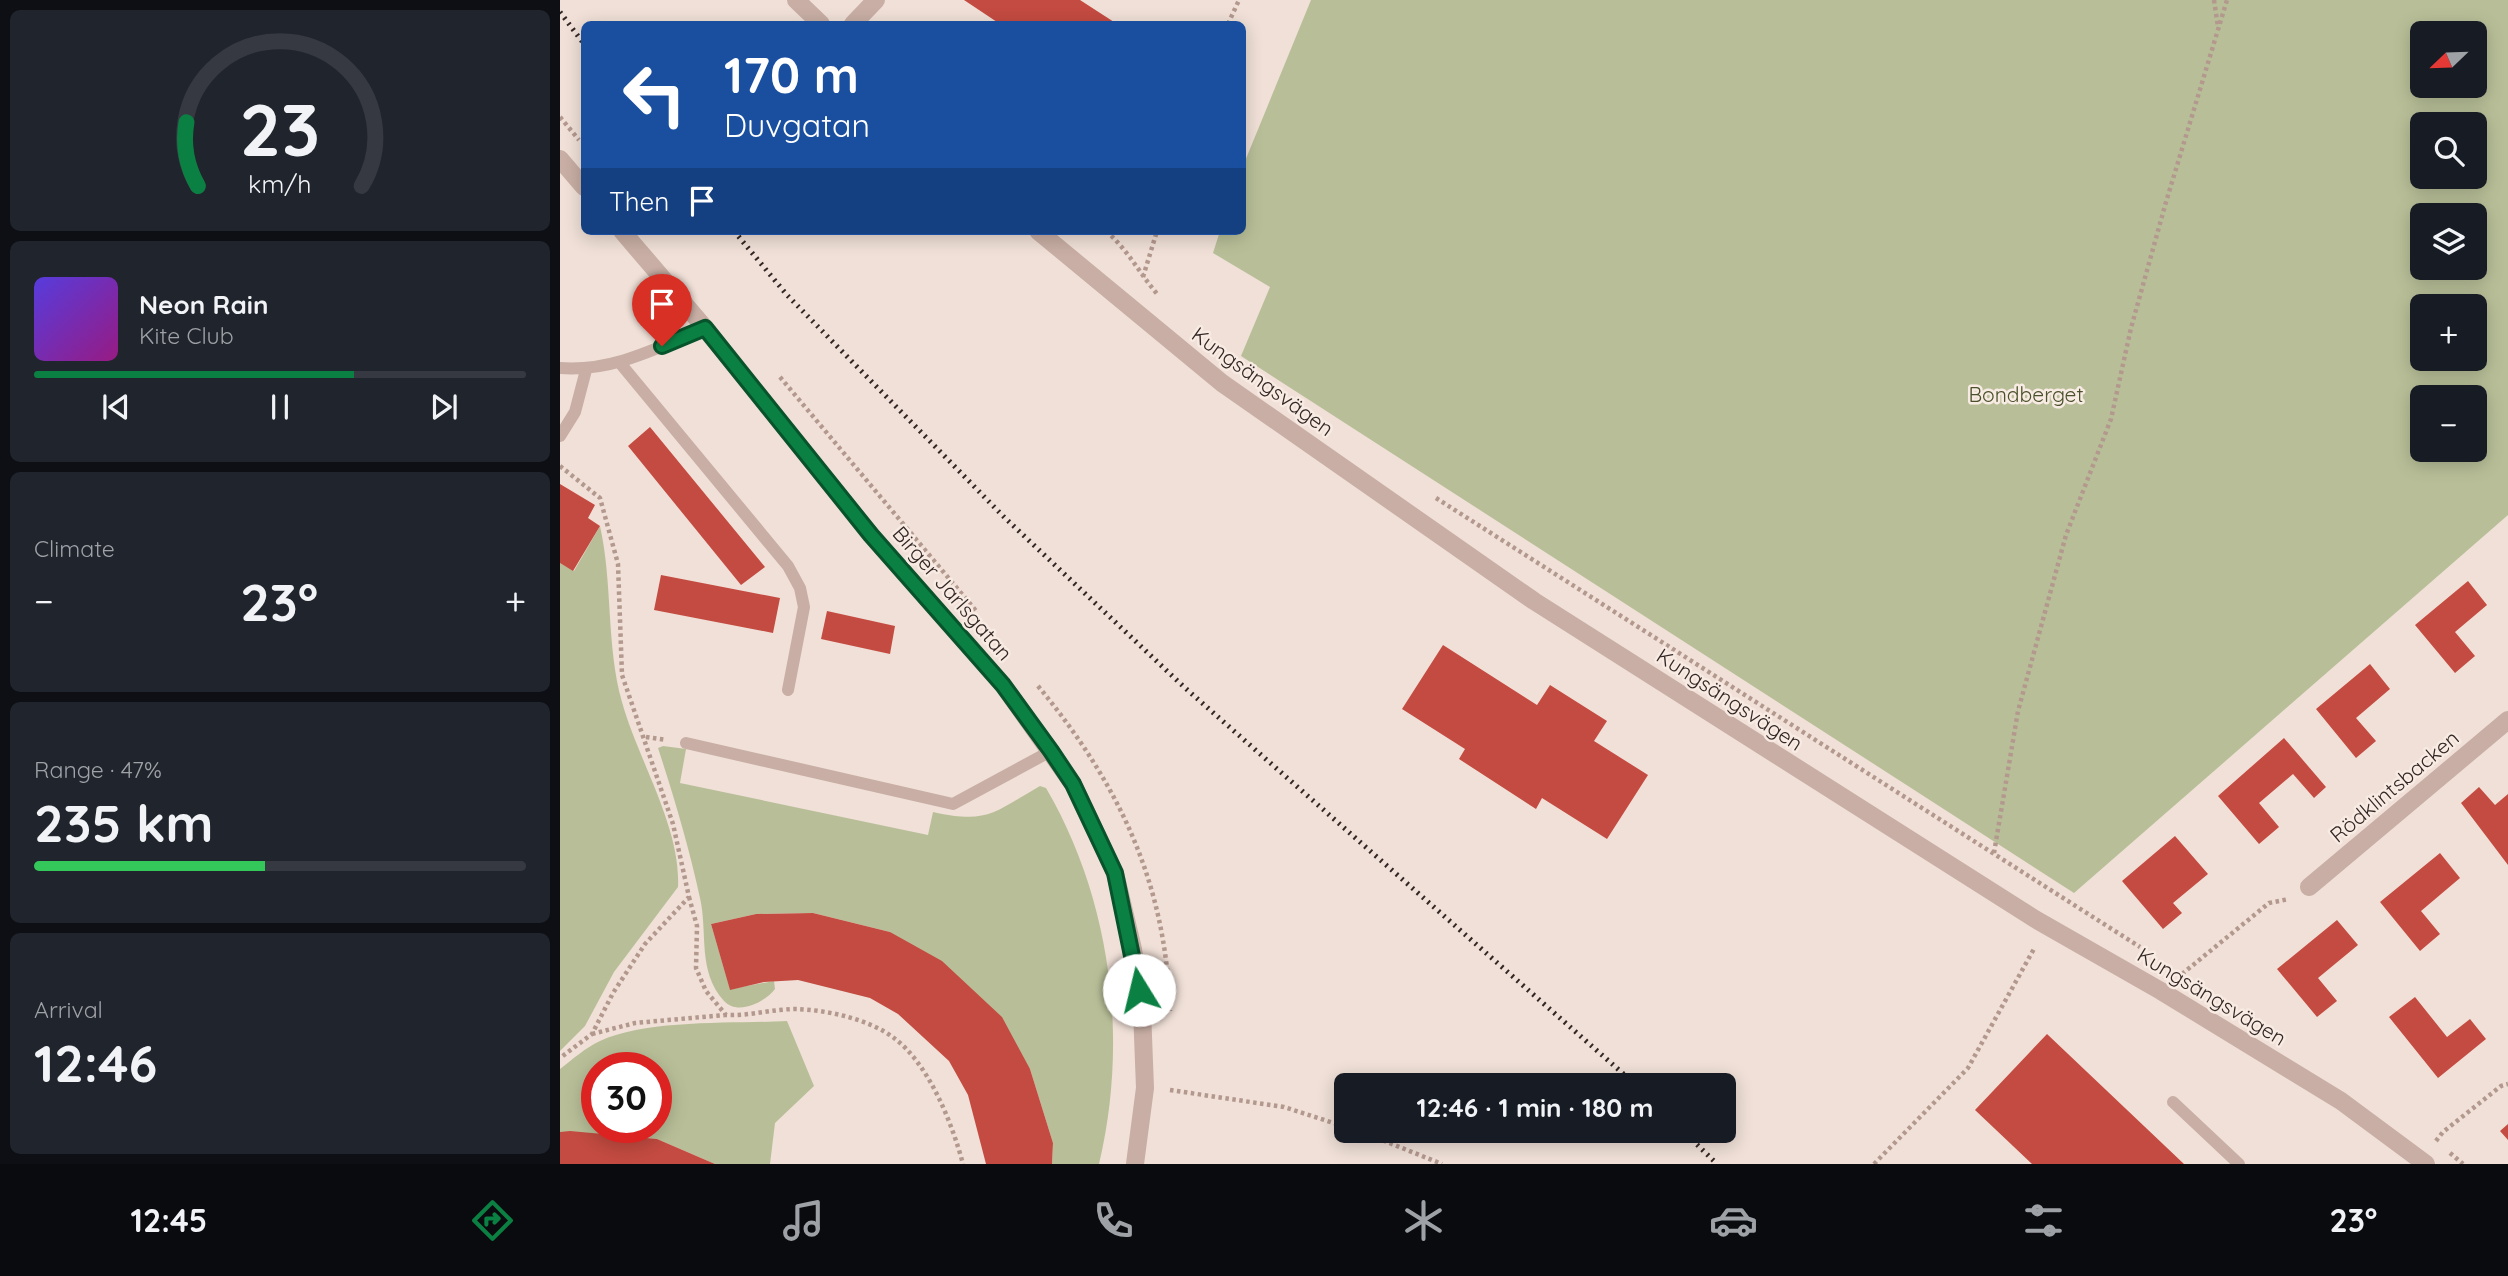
<!DOCTYPE html>
<meta charset="utf-8">
<style>
:root{--surface:#171b24;--page:#20242c;--text:#f1f3f6;--muted:#9ea1a6;--line:#363941;--accent:#0b8043}
body{margin:0;font-family:Quicksand,sans-serif;background:var(--page);color:var(--text);height:100vh;display:flex;flex-direction:column;font-size:26px;white-space:nowrap}
*{box-sizing:border-box;margin:0}
p{font-size:23px;color:var(--muted)}
.icon{flex:none;width:38px;height:38px;fill:none;stroke:currentColor;stroke-width:2;stroke-linecap:round;stroke-linejoin:round}
.map{position:relative;flex:1;overflow:hidden}
.sheet{display:flex;flex-direction:column;gap:10px;padding:10px;background:#0d0f14;width:560px}
.sheet>*{flex:none}
.banner{position:absolute;left:21px;top:21px;width:665px;height:214px;border-radius:10px;box-shadow:0 4px 18px #0003;background:#1a4fa0;color:#fff;overflow:hidden}
.needle{width:46px;rotate:247deg}
.tools{position:absolute;left:1850px;top:21px;display:grid;gap:14px}
.tools a{display:grid;place-items:center;width:77px;height:77px;border-radius:10px;background:var(--surface);box-shadow:0 4px 18px #0003;font-size:35px}
.speed{position:absolute;left:21px;top:1052px;display:flex;gap:14px;font-size:35px;font-weight:700;text-align:center}
.speed>*{display:grid;place-content:center;width:91px;height:91px;border-radius:50%;background:var(--surface);box-shadow:0 4px 18px #0003;line-height:1}
.speed .limit{border:10px solid #d22;background:#fff;color:#111}
.pin{position:absolute;display:grid;place-items:center;width:60px;height:60px;color:#fff;margin:-72px -30px;border-radius:50% 50% 50% 0;rotate:-45deg;box-shadow:0 0 7px #0007}
.pin .icon{rotate:45deg}
.me{position:absolute;width:77px;margin:-38px;rotate:351deg;stroke-linejoin:round;filter:drop-shadow(0 0 5px #0008)}
.turn{display:flex;align-items:center;gap:24px;height:147px;padding:0 28px;font-size:32px}
.turn .icon{width:91px;height:91px;stroke-width:2.5}
.turn b{display:block;font-size:49px;line-height:60px}
.then{display:flex;align-items:center;height:66px;padding:0 28px;background:#0003;gap:14px;font-size:26px}
.big{font-size:52px;font-weight:800;line-height:1.1}
.sheet .card{flex:1;display:flex;flex-direction:column;justify-content:center;gap:10px;min-width:0;padding:0 24px;border-radius:10px;background:var(--page)}
.sheet .dial{align-items:center;gap:0}
.dial svg{height:182px;overflow:visible;fill:none;stroke:var(--line);stroke-width:7;stroke-linecap:round;text-anchor:middle}
.dial text{fill:var(--text);stroke:none}
.song{display:flex;align-items:center;gap:21px}
.cover{width:84px;height:84px;border-radius:10px;background:linear-gradient(135deg,hsl(250 70% 55%),hsl(310 70% 35%))}
.played{height:7px;border-radius:4px;background:linear-gradient(90deg,var(--accent) 65%,var(--line) 65%)}
.keys{display:flex;justify-content:space-around;direction:ltr}
.heat{display:flex;justify-content:space-between;align-items:center;font-size:38px;direction:ltr}
.charge{height:10px;border-radius:5px;background:linear-gradient(90deg,#34c759 47%,var(--line) 0)}
.trip{position:absolute;left:774px;top:1073px;width:402px;height:70px;border-radius:10px;background:var(--surface);box-shadow:0 4px 18px #0003;font-weight:800;line-height:70px;text-align:center}
.tabs{display:flex;height:112px;justify-content:space-around;align-items:center;background:#090b0e;color:var(--muted)}
.tabs .icon{width:49px;height:49px}
.tabs .current{color:var(--accent)}
.tabs b{font-size:32px;color:var(--text)}
main{display:flex;flex:1;min-height:0}
.map>svg:first-child{display:block}
.green{fill:#b8bf98;fill-rule:evenodd}
.building{fill:#c44b41}
.lines{fill:none;stroke-linecap:round;stroke-linejoin:round}
.path{stroke:#b3988e;stroke-width:4.5;stroke-dasharray:3.5 3.5;stroke-linecap:butt}
.service{stroke:#c8aea4;stroke-width:12}
.minor{stroke:#c8aea4;stroke-width:18}
.tertiary{stroke:#c8aea4;stroke-width:18}
.rail{stroke:#332725;stroke-width:5;stroke-dasharray:2 5;stroke-linecap:butt}
.route-casing{stroke:#07532c;stroke-width:18}
.route{stroke:#0b8043;stroke-width:12}
.labels{text-anchor:middle;dominant-baseline:central;stroke-width:5;stroke-linejoin:round;paint-order:stroke}
.street-label{font-size:21px;fill:#332725;stroke:#f8ebe3}
.park-label{font-size:21px;fill:#49512a;stroke:#f8ebe3}
</style>
<main>
<section class="sheet">
<div class="card dial"><svg viewBox="0 0 100 80">
<path d="M14 69A42 42 0 1 1 86 69"/>
<path d="M14 69A42 42 0 0 1 9 41" stroke="#0b8043"/>
<text x="50" y="56" font-size="32" font-weight="700">23</text>
<text x="50" y="72" font-size="11">km/h</text>
</svg></div>
<div class="card">
<div class="song"><i class="cover"></i><div><b>Neon Rain</b><p>Kite Club</p></div></div>
<div class="played"></div>
<div class="keys"><svg class="icon" aria-label="previous" viewBox="0 0 24 24"><path d="M18 5L8 12l10 7zM5 5v14"/></svg><svg class="icon" aria-label="pause" viewBox="0 0 24 24"><path d="M8 5v14M16 5v14"/></svg><svg class="icon" aria-label="next" viewBox="0 0 24 24"><path d="M6 5l10 7-10 7zM19 5v14"/></svg></div>
</div>
<div class="card"><p>Climate</p>
<div class="heat"><a>−</a><b class="big">23°</b><a>+</a></div>
</div>
<div class="card"><p>Range · 47%</p><b class="big">235 km</b><div class="charge"></div></div>
<div class="card"><p>Arrival</p><b class="big">12:46</b></div>
</section>
<div class="map">
<svg width="1948" height="1164" viewBox="0 0 1948 1164">
<rect width="100%" height="100%" fill="#f0e0d7"/>
<path class="green" d="M751,0H1948V515L1514,893L681,356L710,287L653,253L660,231H682L683,166ZM1862,33H1914V86H1862ZM1862,124H1914V177H1862ZM1862,215H1914V268H1862ZM1862,306H1914V359H1862ZM1862,397H1914V450H1862Z
M40,526C53,584 46,645 62,702C78,760 121,827 118,887L54,972L25,1026L0,1051V563L14,571Z
M103,746L126,749L120,783L368,835L373,812C428,824 433,813 480,786L486,788C551,899 569,1039 539,1164H492L493,1143L470,1069L330,932L253,913L196,914L151,924L170,989L214,981L215,989C205,1002 178,1016 164,1001C137,971 148,933 140,898C129,847 114,797 98,748Z
M227,1021L254,1086L215,1123L210,1164H155L97,1139L0,1132V1069C13,1059 25,1048 40,1041C88,1019 173,1024 227,1021ZM37,1068H96V1127H37Z"/>
<path class="building" d="M404,0H520L554,22L440,24Z
M90,427L205,567L181,585L68,446Z
M0,484L35,505L28,518L40,526L13,571L0,563Z
M101,575L220,598L213,633L94,610Z
M1908,581L1927,605L1895,632L1915,656L1895,673L1855,625Z
M267,611L335,626L330,654L261,639Z
M883,645L977,705L990,685L1047,721L1034,741L1088,775L1047,839L982,798L976,809L899,759L905,749L842,709Z
M1810,664L1830,689L1796,718L1816,741L1796,758L1756,709Z
M1724,738L1766,787L1754,798L1733,774L1699,803L1719,827L1699,844L1658,796Z
M1919,787L1935,805L1948,794V865L1901,803Z
M1615,836L1648,874L1613,903L1622,913L1603,929L1562,881Z
M1880,853L1900,878L1861,911L1880,934L1860,951L1820,902Z
M253,913L330,932L382,961L442,1017L470,1069L493,1143L492,1164H426L408,1095L389,1061L338,1014L310,998L238,980L204,982L170,990L151,924L196,914Z
M1777,920L1798,945L1758,978L1777,1001L1757,1017L1717,969Z
M1855,997L1887,1037L1910,1019L1926,1039L1878,1078L1829,1017Z
M1487,1034L1624,1164H1472L1415,1110Z
M1948,1124V1140L1940,1131Z
M10,1131L97,1139L155,1164H0V1132Z"/>
<g class="lines">
<path class="path" d="M1654,0L1658,27
M668,24L679,0
M0,117L19,140
M546,231C568,250 580,274 598,295
M583,277L597,231
M220,377L417,612
M0,466L40,498L58,564L62,675L113,824L129,897L85,944L53,993L32,1034L0,1058
M876,498L1580,947
M478,686C559,784 606,883 610,1011
M86,737L106,740
M1434,853L1458,711L1506,535L1551,419L1571,328L1606,202L1667,0
M129,897L137,926L136,968L146,991L166,1015C190,1016 213,1009 236,1009C267,1010 309,1019 334,1038C369,1064 392,1123 403,1164
M1622,974L1709,903L1729,899
M32,1034L75,1023L165,1015
M610,1090L724,1107L786,1127
M797,1130L882,1164
M1876,1141L1883,1132L1941,1086L1948,1084
M1890,1153L1903,1164
M1314,1164L1408,1068L1475,947"/>
<path class="service" d="M60,363L228,566L240,588L244,607L228,690
M0,368C53,372 97,348 145,328
M0,436L15,412L26,370
M126,743L393,804L491,751
M1613,1102L1679,1164"/>
<path class="minor" d="M293,24L316,0
M0,159L24,187
M62,231L145,328L311,535L443,685L513,784L555,873L573,949L582,1010L585,1088L575,1164
M1749,887L1948,720"/>
<path class="tertiary" d="M236,0L261,24
M478,231L662,383L974,601L1475,919L1601,991L1781,1101L1866,1164"/>
<path class="rail" d="M0,12L24,44
M174,231L227,295L443,516L624,687L1076,1085
M1122,1130L1157,1164"/>
</g>
<g class="lines">
<g class="route-casing">
<path id="route" d="M102,346L145,328L311,535L443,685L491,751L513,784L555,873L579,990"/>
</g>
<use href="#route" class="route"/>
</g>
<g class="labels">
<g class="street-label">
<text transform="translate(703 381) rotate(36)">Kungsängsvägen</text>
<text transform="translate(393 593) rotate(49)">Birger Jarlsgatan</text>
<text transform="translate(1170 699) rotate(33)">Kungsängsvägen</text>
<text transform="translate(1834 786) rotate(-40)">Rödklintsbacken</text>
<text transform="translate(1652 996) rotate(31)">Kungsängsvägen</text>
</g>
<g class="park-label">
<text x="1466" y="394">Bondberget</text>
</g>
</g>
</svg>
<div class="tools">
<a><svg class="needle" viewBox="-14 -14 28 28"><path d="M0-13l5 13h-10z" fill="#e53935"/><path d="M0 13l5-13h-10z" fill="#9ea1a6"/></svg></a>
<a><svg class="icon" aria-label="search" viewBox="0 0 24 24"><circle cx="10" cy="10" r="6"/><path d="M15 15l6 6"/></svg></a>
<a><svg class="icon" aria-label="layers" viewBox="0 0 24 24"><path d="M12 4l9 5-9 5-9-5zM3 14l9 5 9-5"/></svg></a>
<a>+</a>
<a>−</a>
</div>
<div class="speed"><div class="limit">30</div></div>
<div class="pin" style="left:102px;top:346px;background:#d93025"><svg class="icon" aria-label="arrive" viewBox="0 0 24 24"><path d="M6 21V4h12l-3 4 3 4H6"/></svg></div>
<svg class="me" style="left:579px;top:990px" viewBox="-20 -20 40 40"><circle r="19" fill="#fff"/><path d="M0-13L10 11 0 6-10 11z" fill="#0b8043"/></svg>
<div class="trip">12:46 · 1 min · 180 m</div>
<div class="banner">
<div class="turn"><svg class="icon" aria-label="left" viewBox="0 0 24 24"><path d="M17 20v-9H6M10 6l-5 5 5 5"/></svg><div><b>170 m</b>Duvgatan</div></div>
<div class="then">Then<svg class="icon" aria-label="arrive" viewBox="0 0 24 24"><path d="M6 21V4h12l-3 4 3 4H6"/></svg></div>
</div>
</div>
</main>
<nav class="tabs">
<b>12:45</b>
<svg class="icon current" aria-label="directions" viewBox="0 0 24 24"><path d="M12 3l9 9-9 9-9-9zM9 14v-3h6M13 9l2 2-2 2"/></svg>
<svg class="icon" aria-label="music" viewBox="0 0 24 24"><path d="M9 18V5l10-2v13"/><circle cx="6" cy="18" r="3"/><circle cx="16" cy="16" r="3"/></svg>
<svg class="icon" aria-label="phone" viewBox="0 0 24 24"><path d="M5 4h4l2 5-3 2q2 4 5 5l2-3 5 2v4C11 20 4 13 5 4z"/></svg>
<svg class="icon" aria-label="climate" viewBox="0 0 24 24"><path d="M12 3v18M4 7l16 10M4 17L20 7"/></svg>
<svg class="icon" aria-label="car" viewBox="0 0 24 24"><path d="M5 17H2v-5l4-1 3-4h7l3 4 3 1v5h-3M9 17h6M6 11h13"/><circle cx="7" cy="17" r="2"/><circle cx="17" cy="17" r="2"/></svg>
<svg class="icon" aria-label="filters" viewBox="0 0 24 24"><path d="M4 7h16M4 17h16"/><circle cx="9" cy="7" r="2"/><circle cx="15" cy="17" r="2"/></svg>
<b>23°</b>
</nav>
